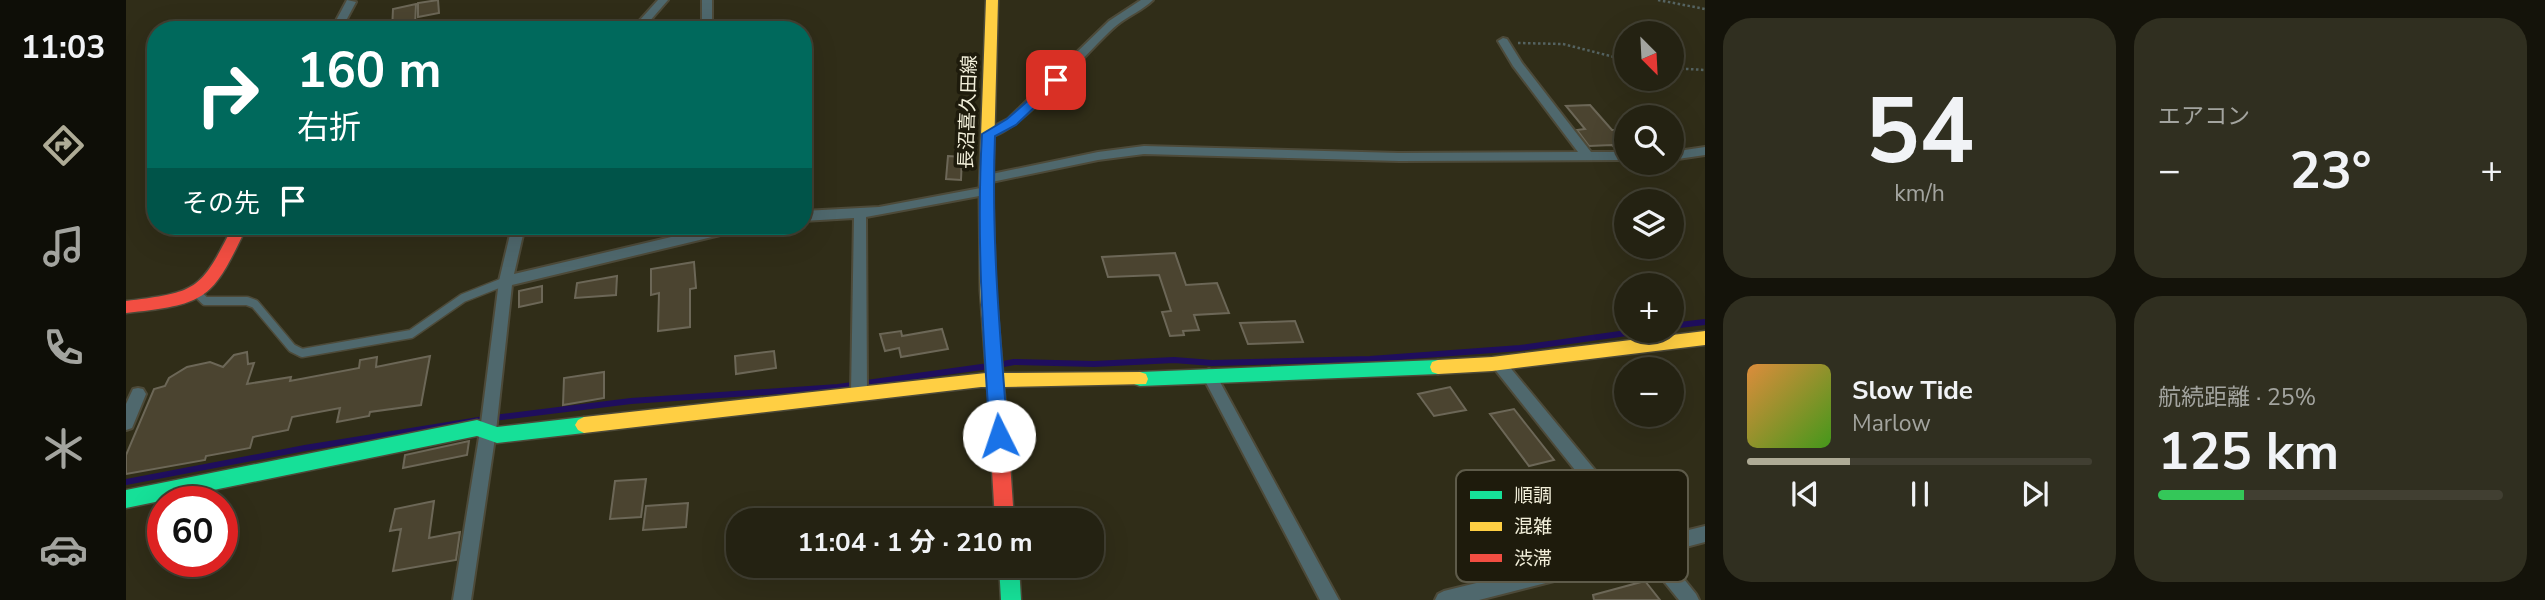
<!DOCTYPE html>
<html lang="ja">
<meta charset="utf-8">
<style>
:root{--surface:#242212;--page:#302f20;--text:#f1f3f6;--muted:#a3a49f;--line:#413f32;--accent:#aeab96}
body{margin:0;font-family:"Nunito Sans","Noto Sans JP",sans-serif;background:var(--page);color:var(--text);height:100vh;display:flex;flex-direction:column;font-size:26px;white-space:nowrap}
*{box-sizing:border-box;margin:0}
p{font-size:23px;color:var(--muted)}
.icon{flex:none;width:38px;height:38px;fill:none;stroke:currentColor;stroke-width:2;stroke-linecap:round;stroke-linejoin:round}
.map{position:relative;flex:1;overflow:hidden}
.drawer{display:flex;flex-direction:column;gap:18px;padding:18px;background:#14130a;width:840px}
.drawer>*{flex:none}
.top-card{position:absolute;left:21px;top:21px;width:665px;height:214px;border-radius:28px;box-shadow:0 7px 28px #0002,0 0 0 2px var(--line);background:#00695c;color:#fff;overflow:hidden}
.needle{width:46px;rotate:156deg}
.controls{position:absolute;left:1488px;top:21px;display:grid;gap:14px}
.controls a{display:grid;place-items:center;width:70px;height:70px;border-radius:50%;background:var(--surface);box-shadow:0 7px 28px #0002,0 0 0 2px var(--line);font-size:35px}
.speed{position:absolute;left:21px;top:486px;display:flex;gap:14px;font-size:35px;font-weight:700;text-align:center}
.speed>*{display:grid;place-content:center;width:91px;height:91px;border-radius:50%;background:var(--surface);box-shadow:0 7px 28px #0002,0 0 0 2px var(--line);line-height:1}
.speed .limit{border:10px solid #d22;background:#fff;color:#111}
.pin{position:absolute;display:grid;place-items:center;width:60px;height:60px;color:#fff;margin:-30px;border-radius:14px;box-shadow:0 4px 10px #0006}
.me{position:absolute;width:77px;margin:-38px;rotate:356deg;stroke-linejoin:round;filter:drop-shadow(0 0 5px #0008)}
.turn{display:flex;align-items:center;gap:24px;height:147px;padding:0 35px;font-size:32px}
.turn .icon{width:91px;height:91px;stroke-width:2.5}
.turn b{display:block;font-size:49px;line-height:60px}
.then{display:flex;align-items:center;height:66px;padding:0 35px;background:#0003;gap:14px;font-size:26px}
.big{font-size:52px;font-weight:700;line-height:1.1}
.drawer .widget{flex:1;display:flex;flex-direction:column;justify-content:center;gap:10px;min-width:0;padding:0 24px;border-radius:28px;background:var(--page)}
.drawer .dial{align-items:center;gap:0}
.dial b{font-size:91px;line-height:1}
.song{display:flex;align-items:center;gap:21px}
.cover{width:84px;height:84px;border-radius:10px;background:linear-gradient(135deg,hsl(30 70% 55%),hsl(100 70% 35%))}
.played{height:7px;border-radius:4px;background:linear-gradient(90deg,var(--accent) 30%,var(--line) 30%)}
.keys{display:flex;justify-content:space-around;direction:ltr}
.heat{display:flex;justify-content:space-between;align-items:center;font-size:38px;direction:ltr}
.charge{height:10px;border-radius:5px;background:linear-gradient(90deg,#34c759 25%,var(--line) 0)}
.drawer .tiles{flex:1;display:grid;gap:18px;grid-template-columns:repeat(2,1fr)}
.trip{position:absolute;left:600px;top:508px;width:378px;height:70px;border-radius:28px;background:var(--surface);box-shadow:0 7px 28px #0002,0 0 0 2px var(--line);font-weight:700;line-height:70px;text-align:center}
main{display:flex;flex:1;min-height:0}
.tabs{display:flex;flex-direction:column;width:126px;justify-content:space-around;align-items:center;background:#0e0e07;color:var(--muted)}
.tabs .icon{width:49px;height:49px}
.tabs .current{color:var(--accent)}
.tabs b{font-size:32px;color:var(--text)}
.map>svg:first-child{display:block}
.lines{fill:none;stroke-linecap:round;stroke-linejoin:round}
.stream{stroke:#1f0e5d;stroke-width:6}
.building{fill:#4b4430;stroke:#6c6757;stroke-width:2}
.lane-casing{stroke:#4d4a39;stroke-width:11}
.street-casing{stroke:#4d4a39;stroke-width:4}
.fast-casing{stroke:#4d4a39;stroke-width:3}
.slow-casing{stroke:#4d4a39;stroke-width:3}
.jam-casing{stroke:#4d4a39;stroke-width:3}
.path{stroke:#556361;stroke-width:2.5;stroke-dasharray:2.5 2.5;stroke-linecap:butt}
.lane{stroke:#4f686d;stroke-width:8}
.street{fill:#4f686d;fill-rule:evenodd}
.fast{fill:#16e098;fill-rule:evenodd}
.slow{fill:#ffcf43;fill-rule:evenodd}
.jam{fill:#f24e42;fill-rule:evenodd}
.route{fill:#1a73e8;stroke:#114b97;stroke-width:2}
.labels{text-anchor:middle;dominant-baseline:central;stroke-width:7;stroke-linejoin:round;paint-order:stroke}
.street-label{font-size:19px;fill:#f2efda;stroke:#1e1b0c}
.key{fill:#1e1b0c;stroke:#5e5b4a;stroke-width:2}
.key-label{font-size:19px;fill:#f2efda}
</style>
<main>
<nav class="tabs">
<b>11:03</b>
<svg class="icon current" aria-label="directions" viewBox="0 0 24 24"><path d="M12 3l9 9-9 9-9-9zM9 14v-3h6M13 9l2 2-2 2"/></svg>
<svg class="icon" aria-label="music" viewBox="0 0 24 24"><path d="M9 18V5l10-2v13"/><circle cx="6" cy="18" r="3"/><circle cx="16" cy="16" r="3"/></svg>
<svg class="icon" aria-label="phone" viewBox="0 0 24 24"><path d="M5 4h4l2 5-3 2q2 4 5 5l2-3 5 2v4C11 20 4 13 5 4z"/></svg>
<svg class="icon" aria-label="climate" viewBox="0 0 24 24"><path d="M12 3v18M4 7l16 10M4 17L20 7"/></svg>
<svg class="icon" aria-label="car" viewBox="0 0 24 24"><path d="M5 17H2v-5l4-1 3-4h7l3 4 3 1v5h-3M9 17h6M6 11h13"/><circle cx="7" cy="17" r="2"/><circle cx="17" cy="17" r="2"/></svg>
</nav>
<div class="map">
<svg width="1579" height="600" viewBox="0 0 1579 600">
<rect width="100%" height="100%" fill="#302d18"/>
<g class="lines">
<path class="stream" d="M1545,326L1579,322
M872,365L888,362L968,364L1048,360L1086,363L1244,359L1394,348L1515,331
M0,482L179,448L359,419L505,401L712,387L863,366"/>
</g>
<path class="building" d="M312,0L313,13L292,17V3Z
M290,4L289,26L266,30L267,9Z
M1464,105L1486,130H1500V149H1490L1486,145L1463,146L1451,130L1459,129L1440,106Z
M822,156L836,157L835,180L820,179Z
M1049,253L1060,285L1091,283L1103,313L1068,315L1073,330L1057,331L1058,335L1044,336L1036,312L1045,311L1033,275L982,277L976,257Z
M568,262L570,288L564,289V327L532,331L533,293L525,295V269Z
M491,276L490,295L449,298L451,283Z
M416,286V302L393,307V291Z
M1169,321L1177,342L1122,344L1114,323Z
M816,329L822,349L775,357L773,348L759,351L754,334L775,331L776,336Z
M648,351L650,368L610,374L609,356Z
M121,352L122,364L128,363L121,384L165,377L164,381L233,368L234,360L251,357L250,367L304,356L295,405L244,412L243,416L211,422L214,408L166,417L162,430L127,437L124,448L80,456L79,460L0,474V455L28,389L39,386L43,378L61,367L84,362L97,367L108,355Z
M478,372V398L437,405L438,378Z
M1324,387L1340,410L1308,416L1292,394Z
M1388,409L1428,460L1403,466L1364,414Z
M343,441L341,455L277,468L279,455Z
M520,479L515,517L484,519L489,481Z
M308,501L303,538L334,532L330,560L267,571L275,529L264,531L269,509Z
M562,503L560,527L517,530L520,506Z
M1519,581L1534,600H1468L1467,595Z"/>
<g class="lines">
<g class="lane-casing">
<path id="lane" d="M71,293L79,301H121L129,304L166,348L176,353L285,334L337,298L380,281"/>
</g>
<g class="street-casing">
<path id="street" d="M221,0L230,2L215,30H205Z
M532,0H542L516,30H505Z
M576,0H586V30H576Z
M1015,0H1027C1017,10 1002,16 991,25C965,46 888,141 859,137V131L882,119L983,21Z
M1377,38L1381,39L1396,63L1465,152H1500V160L1273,161L1018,154L972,160L861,183L855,179L861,175L972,152L1018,146L1273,153L1452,152L1387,66L1372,41Z
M1579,147V155L1545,160V152Z
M860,187L866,191L864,194L740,217L741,393L738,398L733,399L728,398L725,393L728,218L677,221V211L753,207Z
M386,226H399L388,274L592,226H618L611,231L386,285L370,431L345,600H327L354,431L373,281Z
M1372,357L1377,359L1526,539L1579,526V542L1537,553L1570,594L1573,600H1553L1519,558L1353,600H1309L1312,594L1318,591L1508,544L1367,367L1365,363L1367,359Z
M1083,369L1088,371L1213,600H1194L1076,375L1078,371Z
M12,388L17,389L20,394L6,428L0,430V404L7,389Z"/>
</g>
<g class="fast-casing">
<path id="fast" d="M1312,360L1318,362L1320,367L1318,372L1312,374L1014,386L1008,384L1006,379L1008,374L1014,372Z
M458,417L464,420L467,425L464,430L458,433L371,443L351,436L0,508V490L351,420L371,427Z
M873,565H893L895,600H875Z"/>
</g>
<g class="slow-casing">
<path id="slow" d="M860,0H872L867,191L870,291L877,373L1014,372L1020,374L1022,379L1020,384L878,387L881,420L878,425L872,428L866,425L861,387H855L458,433L452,430L449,425L452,420L458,417L860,373L854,291L853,191Z
M1579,331V345L1366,371L1312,374L1306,372L1304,367L1306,362L1312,360L1366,357Z"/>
</g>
<g class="jam-casing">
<path id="jam" d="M107,226H121C86,300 82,304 0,313V301C72,292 74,291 107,226Z
M872,412L878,415L881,420L888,520H869L863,420L866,415Z"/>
</g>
<path class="path" d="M1532,0L1579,9
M1392,43L1437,44L1500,60
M1545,68L1579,70"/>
<use href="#lane" class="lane"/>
<use href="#street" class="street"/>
<use href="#fast" class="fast"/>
<use href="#slow" class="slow"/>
<use href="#jam" class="jam"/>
</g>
<path class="route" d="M930,76L935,77V82L890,125L869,136C865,236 874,336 882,436L879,442L873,444L866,442L864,436C857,335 850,235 856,134L881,119Z"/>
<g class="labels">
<g class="street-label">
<text transform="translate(842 112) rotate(-88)">長沼喜久田線</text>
</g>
</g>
<rect x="1330" y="470" width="232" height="112" rx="10" class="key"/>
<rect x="1344" y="491" width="32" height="8" fill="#16e098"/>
<rect x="1344" y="522" width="32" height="9" fill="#ffcf43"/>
<rect x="1344" y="554" width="32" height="8" fill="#f24e42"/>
<g class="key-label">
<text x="1388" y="502">順調</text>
<text x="1388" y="533">混雑</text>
<text x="1388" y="565">渋滞</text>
</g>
</svg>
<div class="controls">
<a><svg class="needle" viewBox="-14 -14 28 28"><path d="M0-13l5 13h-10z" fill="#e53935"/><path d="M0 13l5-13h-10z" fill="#a3a49f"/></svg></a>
<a><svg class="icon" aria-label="search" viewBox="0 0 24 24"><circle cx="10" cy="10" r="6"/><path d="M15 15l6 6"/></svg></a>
<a><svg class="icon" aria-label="layers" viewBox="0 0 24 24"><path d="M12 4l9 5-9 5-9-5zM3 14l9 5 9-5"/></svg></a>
<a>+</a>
<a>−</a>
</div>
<div class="speed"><div class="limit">60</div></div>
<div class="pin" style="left:930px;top:80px;background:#d93025"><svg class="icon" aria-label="arrive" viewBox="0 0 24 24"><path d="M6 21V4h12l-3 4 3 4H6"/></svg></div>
<svg class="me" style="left:873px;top:436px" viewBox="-20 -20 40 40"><circle r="19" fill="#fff"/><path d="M0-13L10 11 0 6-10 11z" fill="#1a73e8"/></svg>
<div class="trip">11:04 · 1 分 · 210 m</div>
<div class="top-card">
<div class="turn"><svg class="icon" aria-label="right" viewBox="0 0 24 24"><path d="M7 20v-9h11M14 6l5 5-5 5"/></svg><div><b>160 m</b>右折</div></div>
<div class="then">その先<svg class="icon" aria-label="arrive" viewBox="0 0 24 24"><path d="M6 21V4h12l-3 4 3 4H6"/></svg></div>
</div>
</div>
<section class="drawer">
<div class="tiles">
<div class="widget dial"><b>54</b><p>km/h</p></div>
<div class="widget"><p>エアコン</p>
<div class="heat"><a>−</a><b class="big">23°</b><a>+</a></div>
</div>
<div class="widget">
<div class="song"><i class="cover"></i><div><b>Slow Tide</b><p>Marlow</p></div></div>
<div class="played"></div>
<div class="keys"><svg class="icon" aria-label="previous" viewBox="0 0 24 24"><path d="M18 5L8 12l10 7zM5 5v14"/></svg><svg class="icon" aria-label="pause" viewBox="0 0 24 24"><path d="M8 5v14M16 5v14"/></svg><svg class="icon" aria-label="next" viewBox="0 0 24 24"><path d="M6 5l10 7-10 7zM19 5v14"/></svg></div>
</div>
<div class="widget"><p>航続距離 · 25%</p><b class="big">125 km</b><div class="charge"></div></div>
</div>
</section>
</main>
